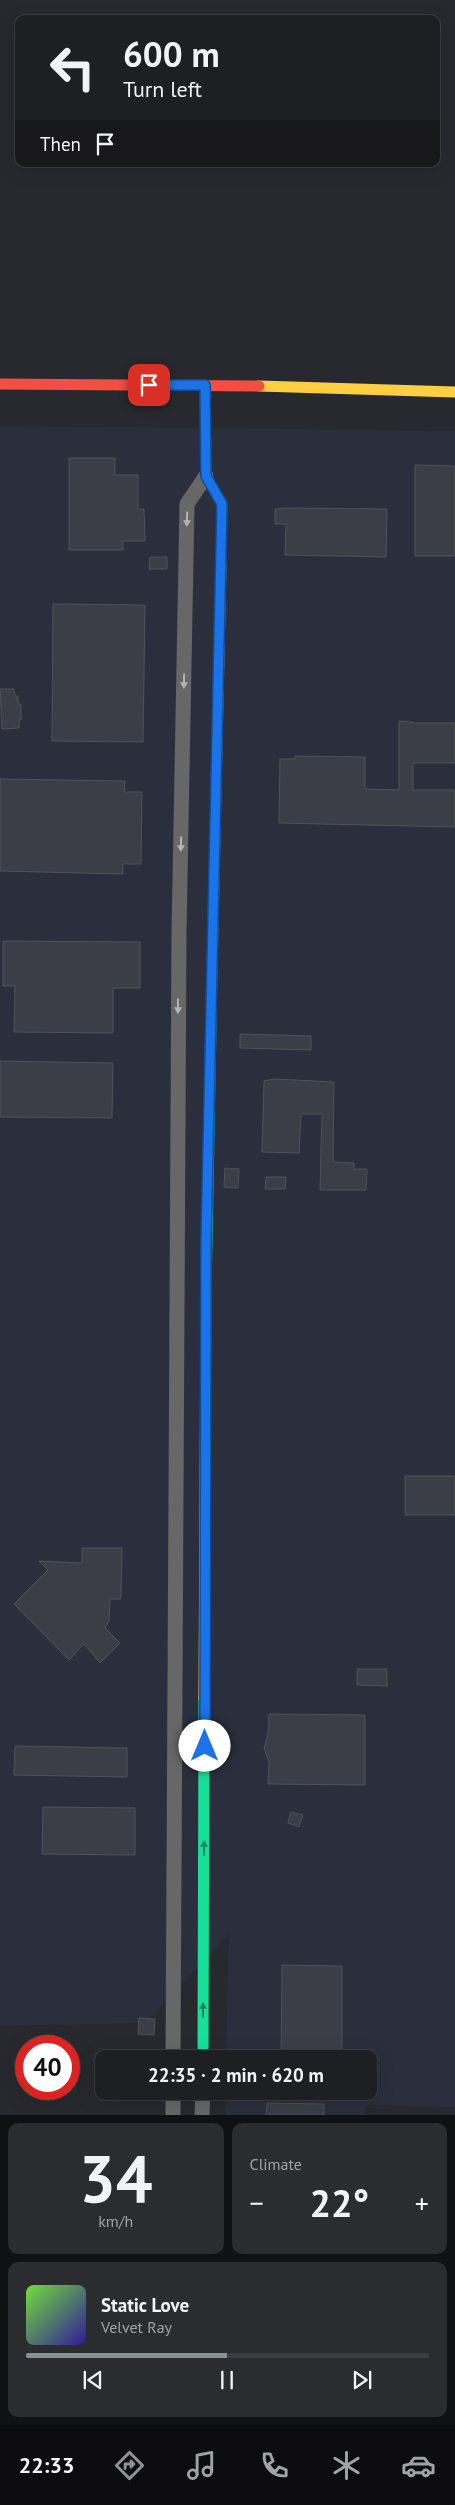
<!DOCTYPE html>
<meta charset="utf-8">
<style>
:root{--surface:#1e1f22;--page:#2b2c2f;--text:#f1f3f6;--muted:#a1a2a5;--line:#3c3d40;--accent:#8c9099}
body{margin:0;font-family:"PT Sans",sans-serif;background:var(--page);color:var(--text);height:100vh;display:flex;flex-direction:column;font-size:19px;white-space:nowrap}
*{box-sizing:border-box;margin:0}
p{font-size:16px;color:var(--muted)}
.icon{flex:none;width:28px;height:28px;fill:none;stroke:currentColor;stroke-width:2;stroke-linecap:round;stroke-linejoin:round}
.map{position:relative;height:2115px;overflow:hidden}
.details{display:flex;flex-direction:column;gap:8px;padding:8px;background:#101113;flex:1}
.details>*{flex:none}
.hud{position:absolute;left:15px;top:15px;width:425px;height:152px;border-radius:10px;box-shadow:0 5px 20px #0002,0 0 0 1px var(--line);background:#1e1f22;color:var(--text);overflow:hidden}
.speed{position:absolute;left:15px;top:2035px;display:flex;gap:10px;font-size:25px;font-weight:700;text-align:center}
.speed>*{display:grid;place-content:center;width:65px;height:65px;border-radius:50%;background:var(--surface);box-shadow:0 5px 20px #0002,0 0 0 1px var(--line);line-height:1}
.speed .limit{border:8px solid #d22;background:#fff;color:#111}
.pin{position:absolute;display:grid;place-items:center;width:42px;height:42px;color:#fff;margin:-21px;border-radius:10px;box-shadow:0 2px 8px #0006}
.me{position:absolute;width:55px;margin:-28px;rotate:0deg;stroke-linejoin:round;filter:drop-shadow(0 0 4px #0008)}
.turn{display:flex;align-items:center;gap:18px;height:105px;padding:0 25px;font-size:22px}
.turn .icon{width:65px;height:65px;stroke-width:2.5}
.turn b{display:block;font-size:35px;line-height:42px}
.then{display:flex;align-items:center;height:48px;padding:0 25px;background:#0003;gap:10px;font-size:19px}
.big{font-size:38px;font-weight:700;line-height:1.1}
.details .card{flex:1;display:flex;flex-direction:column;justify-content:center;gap:8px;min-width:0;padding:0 18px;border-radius:10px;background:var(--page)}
.details .dial{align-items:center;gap:0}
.dial b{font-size:65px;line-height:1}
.song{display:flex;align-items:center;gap:15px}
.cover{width:60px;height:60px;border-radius:8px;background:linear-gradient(135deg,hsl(100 70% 55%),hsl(250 70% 35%))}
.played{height:5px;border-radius:2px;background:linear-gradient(90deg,var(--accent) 50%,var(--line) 50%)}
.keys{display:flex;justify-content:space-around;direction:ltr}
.heat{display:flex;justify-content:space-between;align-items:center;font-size:28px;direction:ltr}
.details .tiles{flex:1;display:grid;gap:8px;grid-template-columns:1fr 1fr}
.card:last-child{grid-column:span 2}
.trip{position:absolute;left:95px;top:2050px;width:282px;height:50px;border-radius:10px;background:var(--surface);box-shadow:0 5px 20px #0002,0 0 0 1px var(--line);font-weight:700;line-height:50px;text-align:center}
.tabs{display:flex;height:80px;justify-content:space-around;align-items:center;background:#0c0c0e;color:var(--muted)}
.tabs .icon{width:35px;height:35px}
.tabs .current{color:var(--accent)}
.tabs b{font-size:22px;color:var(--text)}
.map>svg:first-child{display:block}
.built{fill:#2b2e3d}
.building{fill:#3c3e47;stroke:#515257}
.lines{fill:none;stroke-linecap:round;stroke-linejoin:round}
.street{stroke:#686767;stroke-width:15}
.fast{stroke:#16e098;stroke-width:11}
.slow{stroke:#ffcf43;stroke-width:11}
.jam{stroke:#f24e42;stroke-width:11}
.oneway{fill:#b3b4b8}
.oneway2{fill:#1d8465}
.route-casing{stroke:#114b97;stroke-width:12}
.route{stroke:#1a73e8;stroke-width:9}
</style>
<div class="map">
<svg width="455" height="2115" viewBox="0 0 455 2115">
<rect width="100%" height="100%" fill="#28292e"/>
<path class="built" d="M0,426L455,431V2107L366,2105L365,2115H225L226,2091H369V2059H226L229,1934L146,2023L0,2026Z"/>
<path class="building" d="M69,458H115V475H138V509H144L145,541H123V550H69Z
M415,465L455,466V556H415Z
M286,508L387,509L386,557L285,555L286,524H275V509Z
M150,557H167V569H149Z
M53,604L145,605L143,742L52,741Z
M0,689H14L15,696H18V704H21V720H19V728L2,729Z
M399,721L413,722V723H455V763H413V790H455V827L279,823L280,759H295V756L365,757V789L399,790Z
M0,779L125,781L124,792H142L141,864H123V874L0,871Z
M3,941L140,942V988H113V1033L14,1032L15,986H3Z
M240,1034L311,1036V1050L240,1048Z
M0,1061L113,1063L112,1118L0,1117Z
M274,1079L334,1082L333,1162L354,1163V1169H367L366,1190H320L322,1114H301L299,1153L262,1152L264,1081Z
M225,1168L239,1169L238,1188L224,1187Z
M266,1177H286L285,1189H265Z
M405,1476H455V1515H405Z
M82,1548H122L121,1599H110L109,1621L105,1628L120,1643L100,1663L84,1644L69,1660L14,1604L48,1570L39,1561L82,1563Z
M357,1669H387V1686L357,1685Z
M269,1714L365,1715V1785L268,1784L269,1762L264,1748L268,1734Z
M15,1746L127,1748V1777L14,1775Z
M43,1807L135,1808V1855L42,1854Z
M291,1812L303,1815L299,1827L288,1823Z
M282,1965L342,1966V2059H281Z
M139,2018L155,2019L154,2035L138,2034Z
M267,2103L324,2104V2115H266Z"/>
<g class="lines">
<path class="street" d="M173,2059L179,933L187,504L206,476
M173,2115V2091
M202,2115L203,2091"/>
<path class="fast" d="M206,1294L212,972
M203,2059L204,1699"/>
<path class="slow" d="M259,386L455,392
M212,972L221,565
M204,1699L206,1294"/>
<path class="jam" d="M0,384L259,386
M205,385L206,476L222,504L221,565"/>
</g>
<defs><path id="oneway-solid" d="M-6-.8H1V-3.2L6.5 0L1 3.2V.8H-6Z" transform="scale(1.25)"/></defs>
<g class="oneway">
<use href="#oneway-solid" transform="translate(187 519) rotate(91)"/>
<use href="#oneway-solid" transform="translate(184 681) rotate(91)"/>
<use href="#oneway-solid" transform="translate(181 844) rotate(91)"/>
<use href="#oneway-solid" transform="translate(178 1006) rotate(90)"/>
</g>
<g class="oneway2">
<use href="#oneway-solid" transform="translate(204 1848) rotate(-90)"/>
<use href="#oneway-solid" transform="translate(203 2010) rotate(-90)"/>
</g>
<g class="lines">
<g class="route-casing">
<path id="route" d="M149,385H205L206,476L222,504L206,1243L205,1746"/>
</g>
<use href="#route" class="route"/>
</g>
</svg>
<div class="speed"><div class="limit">40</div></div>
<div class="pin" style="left:149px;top:385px;background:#d93025"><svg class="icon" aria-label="arrive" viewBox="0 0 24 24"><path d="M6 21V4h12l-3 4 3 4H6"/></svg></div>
<svg class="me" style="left:205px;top:1746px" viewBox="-20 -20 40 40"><circle r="19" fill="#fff"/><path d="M0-13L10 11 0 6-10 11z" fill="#1a73e8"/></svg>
<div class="trip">22:35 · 2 min · 620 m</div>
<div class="hud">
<div class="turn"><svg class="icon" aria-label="left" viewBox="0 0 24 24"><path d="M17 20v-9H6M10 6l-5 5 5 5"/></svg><div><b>600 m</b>Turn left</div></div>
<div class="then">Then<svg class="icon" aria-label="arrive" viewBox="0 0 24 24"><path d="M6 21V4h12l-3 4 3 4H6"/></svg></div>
</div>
</div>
<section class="details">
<div class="tiles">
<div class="card dial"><b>34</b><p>km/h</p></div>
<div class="card"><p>Climate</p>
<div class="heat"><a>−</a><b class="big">22°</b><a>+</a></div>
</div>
<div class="card">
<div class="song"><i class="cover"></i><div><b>Static Love</b><p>Velvet Ray</p></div></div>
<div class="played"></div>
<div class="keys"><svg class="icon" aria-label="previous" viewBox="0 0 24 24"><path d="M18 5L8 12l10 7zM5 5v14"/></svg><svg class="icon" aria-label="pause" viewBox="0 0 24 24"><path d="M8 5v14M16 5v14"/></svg><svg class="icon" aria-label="next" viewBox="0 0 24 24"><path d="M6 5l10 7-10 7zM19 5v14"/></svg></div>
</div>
</div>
</section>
<nav class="tabs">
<b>22:33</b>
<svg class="icon current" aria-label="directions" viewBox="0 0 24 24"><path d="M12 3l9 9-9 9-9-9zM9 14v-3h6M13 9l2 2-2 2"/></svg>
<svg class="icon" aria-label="music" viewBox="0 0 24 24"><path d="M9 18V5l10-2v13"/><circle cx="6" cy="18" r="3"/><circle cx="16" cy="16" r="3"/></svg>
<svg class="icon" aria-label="phone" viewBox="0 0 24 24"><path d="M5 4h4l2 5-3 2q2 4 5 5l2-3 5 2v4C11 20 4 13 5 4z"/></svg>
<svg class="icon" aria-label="climate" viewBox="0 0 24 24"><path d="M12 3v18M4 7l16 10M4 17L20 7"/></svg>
<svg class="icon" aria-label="car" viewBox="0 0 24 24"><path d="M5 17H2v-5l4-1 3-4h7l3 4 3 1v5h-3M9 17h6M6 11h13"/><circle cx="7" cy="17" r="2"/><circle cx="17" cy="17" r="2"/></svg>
</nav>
